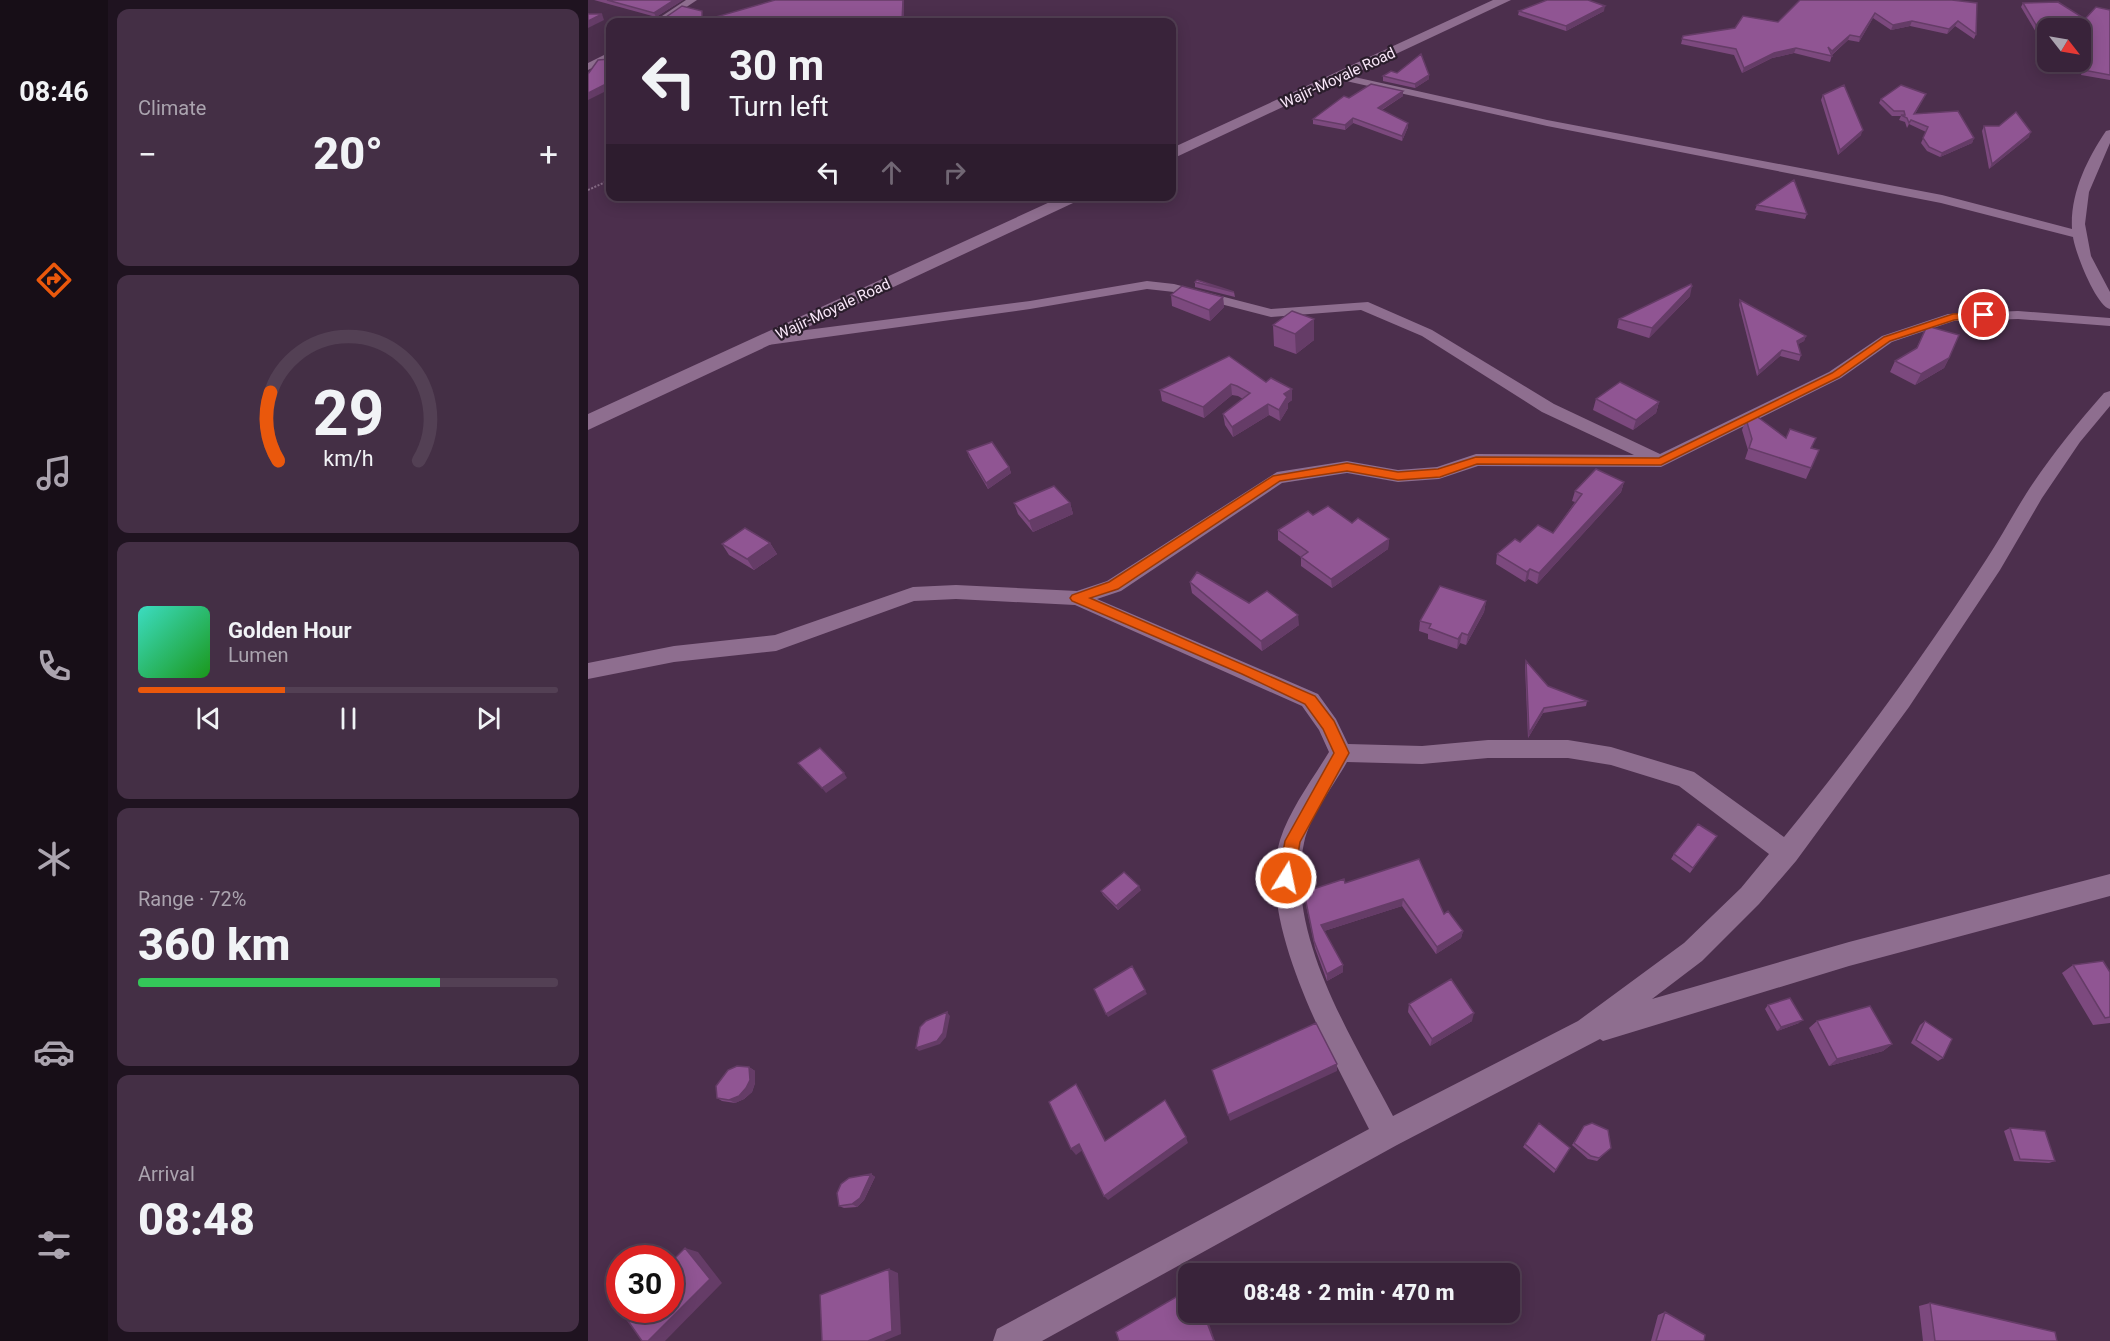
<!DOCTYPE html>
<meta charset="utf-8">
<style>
:root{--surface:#39233a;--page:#442f45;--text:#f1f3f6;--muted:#aba4af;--line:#534054;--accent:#ea580c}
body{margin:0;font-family:Roboto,sans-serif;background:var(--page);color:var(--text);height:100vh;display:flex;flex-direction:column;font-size:22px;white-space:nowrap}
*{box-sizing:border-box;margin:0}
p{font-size:20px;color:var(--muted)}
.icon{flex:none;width:33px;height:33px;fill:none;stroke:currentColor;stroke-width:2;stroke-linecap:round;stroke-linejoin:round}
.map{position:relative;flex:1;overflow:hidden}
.sheet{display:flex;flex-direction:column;gap:9px;padding:9px;background:#1f1320;width:480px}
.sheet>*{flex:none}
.guide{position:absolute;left:18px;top:18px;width:570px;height:183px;border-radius:12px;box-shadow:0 3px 15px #0003,0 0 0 2px var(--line);background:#39233a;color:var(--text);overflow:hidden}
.needle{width:39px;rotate:121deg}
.tools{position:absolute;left:1449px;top:18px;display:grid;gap:12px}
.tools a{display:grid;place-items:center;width:54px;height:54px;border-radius:12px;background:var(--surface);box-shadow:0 3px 15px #0003,0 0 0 2px var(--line);font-size:30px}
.speed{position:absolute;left:18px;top:1245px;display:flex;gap:12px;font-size:30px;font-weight:700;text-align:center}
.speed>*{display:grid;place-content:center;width:78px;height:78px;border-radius:50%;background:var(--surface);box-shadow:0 3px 15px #0003,0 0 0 2px var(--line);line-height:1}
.speed .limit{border:9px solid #d22;background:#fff;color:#111}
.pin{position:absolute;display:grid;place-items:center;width:51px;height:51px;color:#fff;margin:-26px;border:3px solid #fff;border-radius:50%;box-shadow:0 2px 6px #0007}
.me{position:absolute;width:66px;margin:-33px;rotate:10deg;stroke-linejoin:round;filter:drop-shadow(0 0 4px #0008)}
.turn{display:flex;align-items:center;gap:21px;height:126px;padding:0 24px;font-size:27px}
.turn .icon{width:78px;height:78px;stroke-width:2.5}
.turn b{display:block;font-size:42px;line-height:51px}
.lanes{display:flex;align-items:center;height:57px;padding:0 24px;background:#0003;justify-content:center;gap:30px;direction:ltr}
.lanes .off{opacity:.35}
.big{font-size:45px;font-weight:800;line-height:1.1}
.sheet .tile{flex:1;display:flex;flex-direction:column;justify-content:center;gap:9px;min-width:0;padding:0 21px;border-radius:12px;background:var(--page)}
.sheet .dial{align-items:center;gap:0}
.dial svg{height:156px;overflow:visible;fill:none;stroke:var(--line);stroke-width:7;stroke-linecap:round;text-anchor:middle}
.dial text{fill:var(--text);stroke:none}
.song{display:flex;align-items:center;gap:18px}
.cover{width:72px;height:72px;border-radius:9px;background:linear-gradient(135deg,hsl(170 70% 55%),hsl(120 70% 35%))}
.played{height:6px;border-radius:3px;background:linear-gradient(90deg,var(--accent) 35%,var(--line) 35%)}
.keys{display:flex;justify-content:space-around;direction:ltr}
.heat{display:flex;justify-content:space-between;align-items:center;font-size:33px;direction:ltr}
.charge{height:9px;border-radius:4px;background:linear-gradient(90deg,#34c759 72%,var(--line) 0)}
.trip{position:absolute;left:590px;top:1263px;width:342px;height:60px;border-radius:12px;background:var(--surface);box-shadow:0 3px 15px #0003,0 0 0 2px var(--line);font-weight:800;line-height:60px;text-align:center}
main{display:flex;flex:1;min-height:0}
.menu{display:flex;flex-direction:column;width:108px;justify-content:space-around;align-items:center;background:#170e17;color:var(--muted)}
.menu .icon{width:42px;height:42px}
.menu .current{color:var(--accent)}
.menu b{font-size:27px;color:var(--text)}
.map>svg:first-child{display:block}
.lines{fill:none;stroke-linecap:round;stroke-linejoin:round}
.path{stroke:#856b85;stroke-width:2;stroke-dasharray:2 1.5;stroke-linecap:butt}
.street{fill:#8e6e8f;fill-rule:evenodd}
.secondary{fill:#8e6e8f;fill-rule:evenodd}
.wall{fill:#7c497e}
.shaded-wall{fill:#653c67}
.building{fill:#905593;stroke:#653c67;stroke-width:1.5}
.route{fill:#ea580c;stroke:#983908;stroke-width:1.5}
.labels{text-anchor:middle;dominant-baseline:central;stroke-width:4.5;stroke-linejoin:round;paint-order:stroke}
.far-street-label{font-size:15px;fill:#f9e7f9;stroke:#2a1d2b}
</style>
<main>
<nav class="menu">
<b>08:46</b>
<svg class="icon current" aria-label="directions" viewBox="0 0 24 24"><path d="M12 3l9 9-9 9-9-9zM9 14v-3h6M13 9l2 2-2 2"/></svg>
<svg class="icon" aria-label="music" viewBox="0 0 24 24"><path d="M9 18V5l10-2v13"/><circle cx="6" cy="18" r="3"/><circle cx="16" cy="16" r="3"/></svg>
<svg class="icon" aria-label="phone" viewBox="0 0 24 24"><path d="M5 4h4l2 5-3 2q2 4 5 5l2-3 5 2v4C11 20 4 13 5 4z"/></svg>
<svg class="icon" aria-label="climate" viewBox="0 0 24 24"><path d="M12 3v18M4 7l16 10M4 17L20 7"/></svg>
<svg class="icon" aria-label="car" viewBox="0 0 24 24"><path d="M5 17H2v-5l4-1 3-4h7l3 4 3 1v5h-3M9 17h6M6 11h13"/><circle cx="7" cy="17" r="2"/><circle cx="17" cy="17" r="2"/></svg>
<svg class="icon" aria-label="filters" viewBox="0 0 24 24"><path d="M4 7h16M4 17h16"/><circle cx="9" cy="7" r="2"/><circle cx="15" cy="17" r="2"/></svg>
</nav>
<section class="sheet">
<div class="tile"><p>Climate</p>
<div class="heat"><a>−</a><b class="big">20°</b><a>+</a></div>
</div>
<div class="tile dial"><svg viewBox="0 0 100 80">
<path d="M14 69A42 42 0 1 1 86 69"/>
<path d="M14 69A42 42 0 0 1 10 34" stroke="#ea580c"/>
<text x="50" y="56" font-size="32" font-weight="700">29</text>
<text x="50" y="72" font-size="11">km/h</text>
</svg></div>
<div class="tile">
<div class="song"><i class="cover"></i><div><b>Golden Hour</b><p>Lumen</p></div></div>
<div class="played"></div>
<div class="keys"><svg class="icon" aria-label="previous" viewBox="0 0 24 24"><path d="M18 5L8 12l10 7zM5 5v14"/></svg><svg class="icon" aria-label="pause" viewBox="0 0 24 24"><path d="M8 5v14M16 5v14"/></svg><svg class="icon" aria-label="next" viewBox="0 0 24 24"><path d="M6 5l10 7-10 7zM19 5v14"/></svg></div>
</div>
<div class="tile"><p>Range · 72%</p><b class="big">360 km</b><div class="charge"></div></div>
<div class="tile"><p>Arrival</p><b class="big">08:48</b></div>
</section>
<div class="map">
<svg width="1522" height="1341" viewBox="0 0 1522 1341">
<rect width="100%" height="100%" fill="#4c2f4d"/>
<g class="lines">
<path class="path" d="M0,190L22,180"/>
<path class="street" d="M98,0H109L76,22H65Z
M22,52V59L0,70V63Z
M753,74L959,120L1354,195L1484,229C1482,194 1499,159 1518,131L1522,130V143L1501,192L1497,224L1503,256L1522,292V309C1508,306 1487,252 1485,237L1353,203L959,126L749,79L748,77Z
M559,281L586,284L683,309L780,302L844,330L966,404L1072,454L1241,372L1294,336L1360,314L1430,311L1522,318V326L1430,319L1366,321L1304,342L1253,378L1073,467L890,466L851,479L810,482L759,473L694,483L533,591L509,599L730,694L748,719L760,744L834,746L900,740H980L1023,747L1106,772L1196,837C1268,749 1336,656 1398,560C1412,539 1424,516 1438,494C1461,458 1488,425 1516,393L1522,391V406L1492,442L1454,498L1412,570L1321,707L1208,861L1171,904L1114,961L1064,999L1261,942L1522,874V896L1261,966L1015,1041L1012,1039L809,1145L454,1341H405L409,1329L781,1129C744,1055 667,923 692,840C702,809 724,780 741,752L731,730L714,706L487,605L368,599L326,601L188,651L86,662L0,679V663L86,646L187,635L325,587L368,585L489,591L519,581L689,472L759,461L810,470L849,467L888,454L1046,455L954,412L834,336L773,310L683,317L586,292L559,289L442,309L180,345L172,340L180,335L442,301ZM900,758H980L1023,765L1091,786L1181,854L1153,888L1096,943L990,1021L805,1116C765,1039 696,933 716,843C722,815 745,787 759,762L834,764Z"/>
<path class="secondary" d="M905,0H923L584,159V148Z
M475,196H500L0,430V414Z"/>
</g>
<path class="wall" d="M6,0H95L68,17Z
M1364,0L1388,34L1386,39L1367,26L1359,34L1322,26L1303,30L1285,18L1271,42L1260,40L1244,55L1242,62L1206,53L1184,58L1154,73L1146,55L1093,44L1095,36L1190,22Z
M1435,3L1497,19L1522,10V80L1493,75L1498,59L1492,57V28H1460V45L1455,44L1433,7Z
M931,11H1016L978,31L930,15Z
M809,73L841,75V79L827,88L795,81V76Z
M815,91V96L794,110L820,127L814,141L765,123L757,130L725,124V119L761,98Z
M1338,94L1327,114L1386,138L1384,143L1352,157L1339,151L1333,143L1338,132L1321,124L1319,128L1317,122L1311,120L1313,116H1304L1291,103L1293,99Z
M1235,95L1273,135L1250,155L1233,100Z
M1396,126L1441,137L1401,169L1394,131Z
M1169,205L1219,214L1217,219L1167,210Z
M607,282L646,292L647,297L607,287Z
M583,295L635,297L636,307L622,321L584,306Z
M1102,296L1061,338L1029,328L1031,319Z
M1152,300L1218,336L1216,341L1210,344L1213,355L1211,361L1192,356L1169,376L1151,305Z
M726,319V340L708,354L686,346L685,325Z
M1339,326L1361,358L1356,368L1327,385L1302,372L1307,361L1328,349Z
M678,382L704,389V400L700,403V408L692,421L681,415L645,437L637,425L635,414L655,399L650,396L644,395L616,418L574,401L572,390Z
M1008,399L1071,402L1068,413L1045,430L1005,410Z
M1158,419L1198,438L1231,450L1218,479L1157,459L1160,450L1154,430Z
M379,451L421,467L423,473L400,489L381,457Z
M1036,482L1033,492L949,584L940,579L937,582L908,564L909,554L932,542L965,533L987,502L984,501L987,491Z
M426,503H482L485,514L445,532L430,514Z
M725,515L764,523L801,539L800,549L744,588L713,566V557L690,540V530Z
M182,543L189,554L166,570L141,555L134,544Z
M602,582L661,603L711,625L674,651L604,593Z
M898,601L896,612L878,645L872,643L869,649L840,639V634L831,631L832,621Z
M938,661L960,686L999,701L998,706L955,713L940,738L937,666Z
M1129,836L1102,873L1083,859L1086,854Z
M831,859L856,914L875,931L873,938L848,954L814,906L736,931L755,972L739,981L727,948L717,900L716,892L757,883Z
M553,890L530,910L515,895L513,891Z
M1485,965L1522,972V1023L1505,1025L1474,973Z
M821,1004L884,1021L842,1046L820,1012Z
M1180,1005L1211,1023L1189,1031L1177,1009Z
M1229,1021L1304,1044L1295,1051L1241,1066L1221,1028Z
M1337,1021L1355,1058L1350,1061L1323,1043L1332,1025Z
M161,1067L167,1071V1083L164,1092L156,1099L147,1103L134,1101L129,1098Z
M951,1123L982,1148L966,1173L935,1147Z
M996,1126L1023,1148L1009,1161L1000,1159L984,1145Z
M1422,1128L1467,1161L1461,1163L1426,1161L1416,1131Z
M283,1174L287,1177L276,1200L269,1207L256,1208L251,1206Z
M1342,1303L1469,1341H1335L1331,1306Z
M1077,1312L1116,1341H1063L1070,1315Z"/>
<path class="shaded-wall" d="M86,0H95L68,17L66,13Z
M315,0H316V22H314Z
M1017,6L1016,11L978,31V26Z
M1287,13L1285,18L1271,42L1272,37Z
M14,14L16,20L0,28V21Z
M1324,21L1322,26L1303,30L1305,25Z
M1370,21L1367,26L1359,34L1361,29Z
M1262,35L1260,40L1242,56L1244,51Z
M1208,48L1206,53L1184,58L1154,73L1156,68L1186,53Z
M841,75V79L827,88V84Z
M22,82V89L0,100V93Z
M815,91V96L790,112V108Z
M765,118V123L757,130V125Z
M820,123V127L814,141V136Z
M1275,130L1273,135L1250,155L1252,150Z
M1443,132L1441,137L1401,169L1404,164Z
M1386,138L1384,143L1352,157L1354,153Z
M1104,286L1102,296L1061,338L1064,328Z
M635,297L636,307L622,321L621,310Z
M726,319V340L708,354L707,334Z
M1218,336L1216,341L1207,346L1209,341Z
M1194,350L1192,356L1169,376L1171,371Z
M1361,358L1356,368L1327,385L1333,374Z
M643,384L644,395L616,418L615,407Z
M704,389V400L700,403V408L692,421L691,410L696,394Z
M1071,402L1068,413L1045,430L1048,420Z
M680,404L681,415L645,437L644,427Z
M421,467L423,473L400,489L398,483Z
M1036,482L1033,492L949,584L951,573Z
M482,503L485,514L445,532L441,521Z
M801,539L800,549L744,588L743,579Z
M182,543L189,554L166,570L159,559Z
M942,569L940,579L937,582L939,572Z
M898,601L896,612L878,645L880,635Z
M710,615L711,625L674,651L673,641Z
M874,633L872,643L869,649L870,639Z
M956,708L955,713L940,738L941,733Z
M256,773L259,778L238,793L234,788Z
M551,886L553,890L530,910L528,906Z
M815,899L814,906L733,932V925Z
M875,931L873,938L848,954L849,947Z
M755,965V972L739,981V974Z
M557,990L559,994L520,1017L518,1014Z
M359,1012L362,1016L358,1037L352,1044L331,1051L328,1048Z
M886,1013L884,1021L842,1046L844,1039Z
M1215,1020L1211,1023L1189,1031L1193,1027Z
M1304,1044L1295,1051L1241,1066L1249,1059Z
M749,1064V1071L642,1121L640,1115Z
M161,1067L167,1071V1083L164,1092L156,1099L147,1103L141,1100Z
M488,1084L493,1091L521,1147L517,1141Z
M598,1137L600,1143L520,1200L516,1196Z
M491,1144L496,1149L488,1155L483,1149Z
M283,1174L287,1177L276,1200L269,1207L264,1204Z
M97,1248L110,1252L134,1283L77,1341H60Z
M301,1269L310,1273L313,1334L296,1341H280Z
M615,1312H617L627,1341H626Z"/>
<path class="building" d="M19,0H86L66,13Z
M187,0H315L314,22H64L65,19H75L94,6L114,11V21Z
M959,0H1000L1017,6L978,26L931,11Z
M1212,0H1364L1389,3L1388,34L1370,21L1361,29L1324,21L1305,25L1287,13L1272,37L1262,35L1244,51L1240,47L1244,56L1208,48L1186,53L1156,68L1148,49L1094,39L1095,36L1147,28L1155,16L1190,22Z
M1470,2L1497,19L1508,7L1522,10V75L1495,70L1501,55L1492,52V28H1460V40H1457L1435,3Z
M0,14H14L0,21Z
M833,54L841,75L827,84L795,76L803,71L809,73Z
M22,59V82L0,93V74L10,60Z
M783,84L815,91L790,108L820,123L814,136L765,118L757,125L725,119L756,96L761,98Z
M1256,85L1275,130L1252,150L1235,95Z
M1313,85L1338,94L1326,114L1370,111L1386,138L1354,153L1341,147L1335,138L1340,127L1323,120L1321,123L1319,118L1313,115H1317L1316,111H1306L1293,99Z
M1428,112L1443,132L1404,164L1396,126H1411Z
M1206,180L1219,214L1169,205Z
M609,280L646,292L607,282Z
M1103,284L1104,286L1064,328L1031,319Z
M594,286L635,297L621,310L583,295Z
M1152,300L1218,336L1209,341L1213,355L1194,350L1171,371Z
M704,311L726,319L707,334L685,325Z
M1339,326L1371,335L1361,358L1333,374L1307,361L1329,348Z
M641,356L678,382L683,378L704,389L696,394L699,397L691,410L680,404L644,427L635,414L662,393L649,386L643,384L615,407L572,390Z
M1032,382L1071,402L1048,420L1008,399Z
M1167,415L1198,438L1202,429L1228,438L1223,448L1231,450L1223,468L1161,448L1164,439L1158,419Z
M404,442L421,467L398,483L379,451Z
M1008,469L1036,482L951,573L942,569L939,572L909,554L927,539L932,542L950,525L965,533L994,494L987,491Z
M466,486L482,503L441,521L426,503Z
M740,506L764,523L770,518L801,539L743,579L713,557L720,552L690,530L720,511L725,515Z
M157,528L182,543L159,559L134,544Z
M609,572L661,603L679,591L710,615L673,641L602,582Z
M852,586L898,601L880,635L874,633L870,639L841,628L843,624L832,621Z
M938,661L960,686L999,701L956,708L941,733Z
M232,748L256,773L234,788L210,763Z
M1110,824L1129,836L1105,868L1086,854Z
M831,859L856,914L860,911L875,931L849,947L815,899L733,925L755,965L739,974L726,941L716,892L756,879L757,883Z
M536,872L551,886L528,906L513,891Z
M1515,961L1522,972V1017L1517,1018L1485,965Z
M544,966L557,990L518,1014L506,989Z
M863,979L886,1013L844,1039L821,1004Z
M1202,998L1215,1020L1193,1027L1180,1005Z
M1282,1006L1304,1044L1249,1059L1229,1021Z
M359,1012L355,1033L349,1041L328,1048L332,1027L338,1021Z
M1337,1021L1364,1039L1355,1058L1328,1040Z
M728,1023L749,1064L640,1115L624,1070Z
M149,1066L161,1067L162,1080L158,1088L151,1096L141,1100L129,1098L128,1086L140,1070Z
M488,1084L517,1141L577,1100L598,1137L516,1196L491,1144L483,1149L461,1102Z
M951,1123L982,1148L968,1170L937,1144Z
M1004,1123L1020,1130L1023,1148L1011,1158L1003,1156L986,1143L996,1126Z
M1422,1128L1457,1131L1467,1161L1432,1159Z
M283,1174L272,1198L264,1204L251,1206L249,1193L253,1184L261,1178Z
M97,1248L122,1279L60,1341H54L33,1311L34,1310H82V1263Z
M301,1269L304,1331L280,1341H234L232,1295Z
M600,1290V1312H615L626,1341H531L528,1332Z
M1342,1303L1467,1332L1469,1341H1347Z
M1077,1312L1117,1335L1116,1341H1068Z"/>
<path class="route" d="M1396,312L1399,313V317L1366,320L1302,341L1251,377L1073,465L889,464L852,477L810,480L759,471L692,481L530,589L502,598L727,696L746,721L761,753L712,842L706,878L704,883L698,886L692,883L690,878L697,841L746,753L735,729L717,704L654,674L484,601L482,598L484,595L521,582L685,476L759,463L810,472L850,469L888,457L1071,458L1244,373L1296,337L1365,314Z"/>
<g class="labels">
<g class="far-street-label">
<text transform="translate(750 78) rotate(-25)">Wajir-Moyale Road</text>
<text transform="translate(245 309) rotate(-25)">Wajir-Moyale Road</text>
</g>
</g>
</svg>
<div class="tools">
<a><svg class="needle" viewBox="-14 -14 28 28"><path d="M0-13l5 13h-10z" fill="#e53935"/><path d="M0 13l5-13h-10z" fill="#aba4af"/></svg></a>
</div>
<div class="speed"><div class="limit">30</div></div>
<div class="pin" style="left:1396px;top:315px;background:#d93025"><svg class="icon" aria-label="arrive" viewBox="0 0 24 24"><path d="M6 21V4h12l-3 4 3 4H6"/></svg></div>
<svg class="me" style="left:698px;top:878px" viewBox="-20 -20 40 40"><circle r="17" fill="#ea580c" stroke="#fff" stroke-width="3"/><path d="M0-11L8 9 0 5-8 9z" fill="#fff"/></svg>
<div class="trip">08:48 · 2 min · 470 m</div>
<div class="guide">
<div class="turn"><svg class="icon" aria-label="left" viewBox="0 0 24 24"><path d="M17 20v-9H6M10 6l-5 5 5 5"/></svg><div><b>30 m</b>Turn left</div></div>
<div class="lanes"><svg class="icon" aria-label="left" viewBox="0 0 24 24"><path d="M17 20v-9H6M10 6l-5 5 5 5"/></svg><svg class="icon off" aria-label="ahead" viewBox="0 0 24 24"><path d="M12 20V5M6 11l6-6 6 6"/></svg><svg class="icon off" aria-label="right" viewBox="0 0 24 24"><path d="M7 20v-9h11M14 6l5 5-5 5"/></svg></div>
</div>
</div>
</main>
